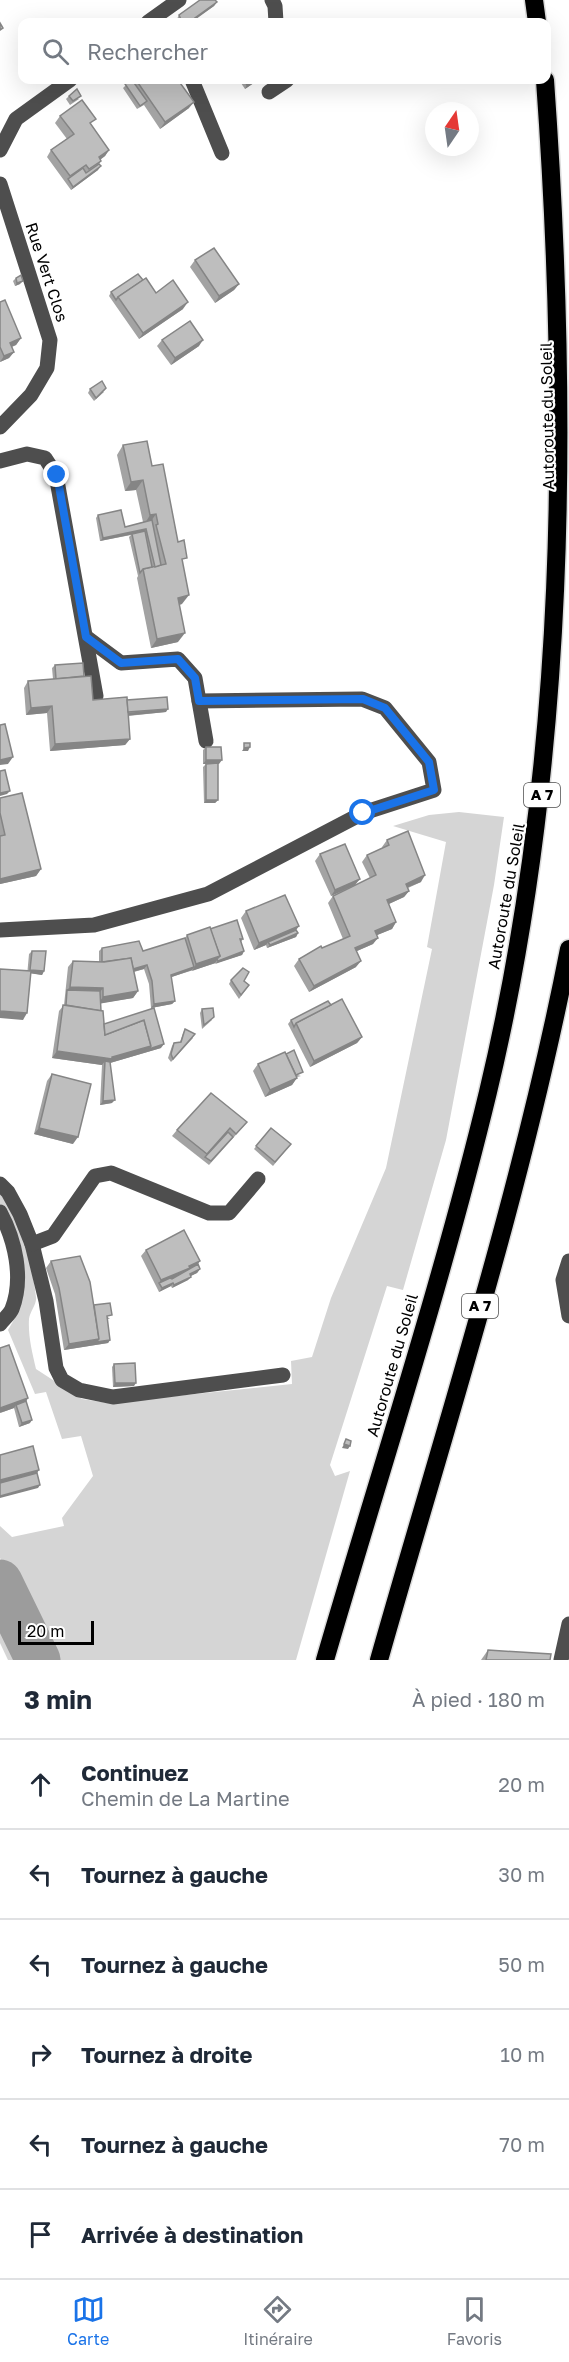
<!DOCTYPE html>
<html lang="fr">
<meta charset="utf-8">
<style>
body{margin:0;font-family:"Golos Text",sans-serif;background:#f6f6f7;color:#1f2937}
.compass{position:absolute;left:425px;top:102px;width:54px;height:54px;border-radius:50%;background:#fff;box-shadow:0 6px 24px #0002;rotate:13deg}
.scale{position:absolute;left:18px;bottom:15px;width:76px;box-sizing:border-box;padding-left:6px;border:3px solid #000;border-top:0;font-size:16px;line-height:21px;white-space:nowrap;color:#000;-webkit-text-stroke:4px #fff;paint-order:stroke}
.stop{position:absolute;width:18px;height:18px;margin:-14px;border:4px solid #1a73e8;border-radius:50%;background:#fff}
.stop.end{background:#1a73e8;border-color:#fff;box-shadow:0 2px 6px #0008}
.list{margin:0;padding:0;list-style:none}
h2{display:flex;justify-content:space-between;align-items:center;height:78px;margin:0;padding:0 24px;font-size:26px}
h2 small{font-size:20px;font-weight:400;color:#747a83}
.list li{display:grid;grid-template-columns:39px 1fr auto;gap:18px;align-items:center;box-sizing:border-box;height:90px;padding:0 24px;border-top:2px solid #e0e1e3}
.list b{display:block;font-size:22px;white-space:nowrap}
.list p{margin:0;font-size:20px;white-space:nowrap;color:#747a83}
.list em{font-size:20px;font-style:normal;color:#747a83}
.icon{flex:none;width:33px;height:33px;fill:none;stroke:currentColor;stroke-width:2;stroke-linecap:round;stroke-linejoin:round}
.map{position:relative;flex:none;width:569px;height:1660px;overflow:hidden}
.search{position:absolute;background:#fff;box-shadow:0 6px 24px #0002;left:18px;right:18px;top:18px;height:66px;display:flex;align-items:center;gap:15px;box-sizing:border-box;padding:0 21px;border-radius:12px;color:#747a83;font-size:22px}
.sheet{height:618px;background:#fff}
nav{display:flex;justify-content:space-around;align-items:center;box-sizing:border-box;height:84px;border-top:2px solid #e0e1e3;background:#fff;font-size:16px;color:#747a83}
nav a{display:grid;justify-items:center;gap:3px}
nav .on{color:#1a73e8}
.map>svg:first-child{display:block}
.green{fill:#d5d5d5}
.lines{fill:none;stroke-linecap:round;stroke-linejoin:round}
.river{stroke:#9c9c9c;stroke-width:45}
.highway-casing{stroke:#dbdbdb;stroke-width:21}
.minor{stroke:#4e4e4e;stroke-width:15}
.highway{stroke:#000;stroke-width:18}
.wall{fill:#a3a3a3}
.shaded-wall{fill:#858585}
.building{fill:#bebebe;stroke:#858585;stroke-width:1.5}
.route{stroke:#1a73e8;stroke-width:8}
.labels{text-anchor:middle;stroke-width:4.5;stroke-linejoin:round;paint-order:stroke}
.shield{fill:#fff;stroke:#4c4c4c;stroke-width:1.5}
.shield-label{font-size:15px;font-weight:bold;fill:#000}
.street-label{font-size:16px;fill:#000;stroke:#fff}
</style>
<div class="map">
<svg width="569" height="1660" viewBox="0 0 569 1660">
<rect width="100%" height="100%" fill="#fff"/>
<g class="green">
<path d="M 459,812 L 504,817 L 494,885 L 446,1140 L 403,1290 L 387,1286 L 330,1465 L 335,1476 L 350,1471 L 296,1660 L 54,1660 L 25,1601 L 0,1558 L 0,1526 L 12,1537 L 64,1526 L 62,1518 L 93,1476 L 81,1436 L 62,1439 L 46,1392 L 35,1394 L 8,1330 L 15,1318 L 23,1276 L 6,1212 L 0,1204 L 0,1193 C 21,1221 32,1262 36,1297 C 37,1304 30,1311 29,1319 C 28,1336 32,1352 36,1369 L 82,1399 L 108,1403 L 292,1384 L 291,1361 L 312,1357 L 331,1298 L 386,1168 L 432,949 L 427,947 L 446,842 L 393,826 L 429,815 Z"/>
<polygon points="0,1601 31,1658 31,1660 8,1660 0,1643"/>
</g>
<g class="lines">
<polyline class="river" points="0,1582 38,1660"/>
<g class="highway-casing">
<g id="highway">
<polyline points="534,0 537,22"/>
<path d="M 325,1660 C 380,1471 442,1283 488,1092 C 567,762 569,416 545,80"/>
<path d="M 379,1660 C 446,1424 522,1190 569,949"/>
</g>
</g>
<g class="minor">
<polyline points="272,0 275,6 276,22"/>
<polyline points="148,22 179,0"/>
<polyline points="192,80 222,153"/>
<polyline points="269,92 287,80"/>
<polyline points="0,150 16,119 70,80"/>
<polyline points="0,184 50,340 47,368 31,395 0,427"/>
<polyline points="0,461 27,454 45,458 56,475 96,696"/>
<polyline points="86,637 121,663 178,659 195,678 206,741"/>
<polyline points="0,930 94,925 208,894 363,813 434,790 429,762 385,708 362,699 199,701"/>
<polyline points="0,1184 8,1192 20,1214 32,1244 46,1301 56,1368 62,1380 79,1390 113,1397 283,1375"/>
<path d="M 0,1212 C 15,1240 24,1278 12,1309 C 10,1314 4,1319 0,1324"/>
<polyline points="32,1244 53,1236 95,1176 111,1173 209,1213 229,1213 258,1179"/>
<polyline points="569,1261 563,1280 569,1316"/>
<polyline points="561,1660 569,1624"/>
</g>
<use href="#highway" class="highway"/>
</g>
<g class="wall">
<polygon points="217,2 214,6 195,19 198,22 178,22 177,19 179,15"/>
<polygon points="127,80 178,80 189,108 160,129 144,105 137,109 123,88 129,82"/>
<polygon points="239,80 258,80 245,89"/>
<polygon points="69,96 79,99 70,105 66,99"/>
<polygon points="60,116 91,125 109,150 105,156 100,160 101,161 99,164 98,170 71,190 47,157 51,150 67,139 55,123"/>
<polygon points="195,260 239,284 234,290 215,303 190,267"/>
<polygon points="16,278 20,284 15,286 13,281"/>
<polygon points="143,280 156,293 183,309 139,339 109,296 111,292"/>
<polygon points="0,302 21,338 16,345 12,347 14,352 9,358 0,362"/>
<polygon points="162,340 199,346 171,365 157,346"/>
<polygon points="90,389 104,392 94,401 88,393"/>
<polygon points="123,445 152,466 178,542 183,564 182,604 179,605 178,642 151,648 137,578 138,576 129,537 131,535 100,541 96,518 98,515 125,527 143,522 136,490 125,491 117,455"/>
<polygon points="55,665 84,676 93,700 127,700 166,712 128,716 130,739 125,745 50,751 47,713 26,715 24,688 28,681 53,679 52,668"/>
<polygon points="206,747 219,764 218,764 218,800 215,803 204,803 203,767 206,764 203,764 203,750"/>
<polygon points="0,798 41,869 36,876 0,884"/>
<polygon points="387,840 421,882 408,888 409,891 404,897 389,904 396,922 392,929 377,935 373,944 357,951 356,967 309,992 294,966 299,959 343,939 328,903 333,896 345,890 331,896 315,861 320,854 356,885 370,878 362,862 367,855 383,848 382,847"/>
<polygon points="246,911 296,930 298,933 296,937 267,948 266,945 254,950 241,918"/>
<polygon points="210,929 243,939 241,942 244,951 242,955 171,977 175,1001 172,1004 151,1008 149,984 144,969 134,972 138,991 133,998 101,1003 101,1011 104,1024 161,1048 110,1063 112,1103 100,1105 102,1065 52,1058 59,1011 64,1005 68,967 73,961 99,962 99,951 102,948 143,951 185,938 187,935"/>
<polygon points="32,951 44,971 42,975 31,973 23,1020 29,954"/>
<polygon points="231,980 244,981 249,985 239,999 229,984"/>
<polygon points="331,1005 362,1037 357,1043 310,1067 288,1024 291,1020"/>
<polygon points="202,1009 212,1020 202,1029 200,1013"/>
<polygon points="185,1029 193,1038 171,1062 168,1058 172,1046 174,1043 180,1042 183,1033"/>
<polygon points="258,1064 301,1076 297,1077 292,1085 265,1097 253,1071"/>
<polygon points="52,1074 73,1144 34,1134 47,1081"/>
<polygon points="247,1122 242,1128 209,1165 172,1136 177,1130"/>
<polygon points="271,1128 291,1144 273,1166 254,1149"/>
<polygon points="146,1250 198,1264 200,1269 197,1273 190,1276 188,1280 172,1288 171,1286 159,1292 141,1256"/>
<polygon points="51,1261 94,1305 110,1319 107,1319 110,1340 108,1343 64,1350 55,1294 46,1268"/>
<polygon points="114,1364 134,1386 113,1387 112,1367"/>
<polygon points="28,1398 26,1401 30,1423 19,1427 14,1408 0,1413"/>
<polygon points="488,1650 550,1660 481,1660"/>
</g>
<g class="shaded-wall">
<polygon points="217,2 214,6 192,22 195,18"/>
<polygon points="256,80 258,80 245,89 247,85"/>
<polygon points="194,102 189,108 160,129 165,122"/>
<polygon points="109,150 105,156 94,164 99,157"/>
<polygon points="101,166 98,170 71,190 73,187"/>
<polygon points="23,281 20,284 15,286 17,283"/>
<polygon points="239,284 234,290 215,303 219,296"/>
<polygon points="188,302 183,309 139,339 143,333"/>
<polygon points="21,338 16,345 5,349 10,343"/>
<polygon points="203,340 199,346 171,365 175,358"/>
<polygon points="14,352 9,358 0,362 4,356"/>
<polygon points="143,480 136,490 125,491 131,482"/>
<polygon points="156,514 149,524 144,525 150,515"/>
<polygon points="146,529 144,532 100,541 103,538"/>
<polygon points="189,595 182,604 171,607 178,598"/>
<polygon points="185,633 178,642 151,648 157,639"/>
<polygon points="52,706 47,713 26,715 31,708"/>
<polygon points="168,709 166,712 124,716 126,713"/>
<polygon points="130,739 125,745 50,751 55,744"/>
<polygon points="250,747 248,751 242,751 244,748"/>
<polygon points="13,757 8,764 0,765 0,760"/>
<polygon points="206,760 222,760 219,764 203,764"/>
<polygon points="10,791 7,794 0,796 0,793"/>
<polygon points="206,800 218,800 215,803 204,803"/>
<polygon points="41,869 36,876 0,884 0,879"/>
<polygon points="425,875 421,882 401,890 406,884"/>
<polygon points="360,879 355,885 331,896 335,890"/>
<polygon points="409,891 404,897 382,907 387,900"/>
<polygon points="396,922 392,929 370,938 375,931"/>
<polygon points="299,926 294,933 268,942 266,945 254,950 259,943"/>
<polygon points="298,933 296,937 267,948 270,945"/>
<polygon points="378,938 373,944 350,954 355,948"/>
<polygon points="244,951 242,955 215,964 218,961"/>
<polygon points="220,956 215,963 192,971 196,964"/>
<polygon points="361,961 356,967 309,992 314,986"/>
<polygon points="147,965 144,969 128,973 131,970"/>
<polygon points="194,967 192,970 169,978 171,975"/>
<polygon points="30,970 44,971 42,975 28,973"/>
<polygon points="70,987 103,988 98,995 67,990"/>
<polygon points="138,991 133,998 98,1004 103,997"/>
<polygon points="175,1001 172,1004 151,1008 154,1004"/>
<polygon points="0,1011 27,1013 23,1020 0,1018"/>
<polygon points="362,1037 357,1043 310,1067 314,1061"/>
<polygon points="164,1044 161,1048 110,1063 105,1061 102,1065 52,1058 57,1051 112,1057 151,1046"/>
<polygon points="297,1078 292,1085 265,1097 270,1090"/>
<polygon points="115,1100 112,1103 100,1105 103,1101"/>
<polygon points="39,1128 78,1137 73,1144 34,1134"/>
<polygon points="200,1261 195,1268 185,1275 159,1283 161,1280 189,1266"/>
<polygon points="200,1269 197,1273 187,1278 190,1274"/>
<polygon points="191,1277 188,1280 172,1288 174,1285"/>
<polygon points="173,1283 171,1286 159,1292 162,1288"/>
<polygon points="99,1339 110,1340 108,1343 64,1350 69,1344"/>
<polygon points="115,1383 136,1383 134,1386 113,1387"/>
<polygon points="28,1398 24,1405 16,1405 14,1408 0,1413 0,1408"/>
<polygon points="32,1420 30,1423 19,1427 22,1423"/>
<polygon points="344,1444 350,1446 348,1449 342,1448"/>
<polygon points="39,1470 35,1476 0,1486 0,1480"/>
<polygon points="40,1485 38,1488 0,1498 0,1496"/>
</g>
<g class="building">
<polygon points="200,0 215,0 217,2 195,18 198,22 182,22 179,15"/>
<polygon points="0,23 3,28 0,30"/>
<polygon points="132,80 147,101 140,106 125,84"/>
<polygon points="136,80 178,80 194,102 165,122"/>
<polygon points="244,80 256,80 247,85"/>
<polygon points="77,89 81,96 73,101 69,96"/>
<polygon points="82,100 96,119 90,123 109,150 99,157 101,161 89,169 86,165 70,176 51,150 74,134 60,116"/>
<polygon points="99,164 101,166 73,187 68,179 83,168 86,173"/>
<polygon points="214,248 239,284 219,296 195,260"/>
<polygon points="138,274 143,280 118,297 116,300 111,292"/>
<polygon points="21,275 23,281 17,283 16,278"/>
<polygon points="146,278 156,293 173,280 188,302 143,333 118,297"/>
<polygon points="5,300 21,338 10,343 14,352 4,356 0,347 0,302"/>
<polygon points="190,321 203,340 175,358 162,340"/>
<polygon points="102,381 106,388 96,398 90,389"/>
<polygon points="147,441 152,466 163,464 178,542 184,540 187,558 182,559 189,595 178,598 185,633 157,639 143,569 166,564 156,525 158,524 156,514 150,515 143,480 131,482 123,445"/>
<polygon points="121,510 125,527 152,520 161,565 155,567 146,529 103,538 98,515"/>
<polygon points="145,531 152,567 143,569 140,573 132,534"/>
<polygon points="83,663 84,676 56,679 55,665"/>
<polygon points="91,676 93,700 127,697 130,739 55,744 52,706 31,708 28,681"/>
<polygon points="167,697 168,709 128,712 127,700"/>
<polygon points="5,724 13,757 0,760 0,725"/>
<polygon points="244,743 250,743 250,747 244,748"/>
<polygon points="206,747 221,747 222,760 206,760"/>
<polygon points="218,763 218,800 206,800 206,764"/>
<polygon points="5,770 10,791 0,793 0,771"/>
<polygon points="22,793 41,869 0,879 0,836 5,835 0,813 0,798"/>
<polygon points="408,831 425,875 406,884 409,891 387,900 396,922 375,931 378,938 355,948 361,961 314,986 299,959 321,946 322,948 350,936 333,896 376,875 367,855 389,845 387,840"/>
<polygon points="345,844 360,879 335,890 320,854"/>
<polygon points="285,895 299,926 259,943 246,911"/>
<polygon points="237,920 243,939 240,939 244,951 218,961 217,959 220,956 210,929"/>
<polygon points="210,927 220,956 196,964 187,935"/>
<polygon points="296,930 298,933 270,945 268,942"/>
<polygon points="185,938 194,967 171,975 175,1001 154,1004 152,981 147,965 133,969 131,958 102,962 102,948 139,941 143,951"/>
<polygon points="32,951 46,951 44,971 30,970"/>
<polygon points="131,958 138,991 103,997 103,988 70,987 73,961 104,962"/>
<polygon points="243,968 249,972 244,981 249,985 241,995 231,980"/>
<polygon points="0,969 31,971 27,1013 0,1011"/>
<polygon points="67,990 100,991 101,1011 66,1005"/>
<polygon points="342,999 362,1037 314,1061 296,1023"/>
<polygon points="328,1001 331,1005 296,1023 294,1027 291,1020"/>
<polygon points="63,1005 103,1011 105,1035 144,1020 151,1046 112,1057 112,1059 57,1051"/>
<polygon points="154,1008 164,1044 149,1049 151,1046 144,1020 105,1035 104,1024"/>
<polygon points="213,1008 214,1017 204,1025 202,1009"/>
<polygon points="185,1029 195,1034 173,1059 171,1054 174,1043 181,1042"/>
<polygon points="294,1050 303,1072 296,1075 286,1054"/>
<polygon points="285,1052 297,1078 270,1090 258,1064"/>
<polygon points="105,1061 110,1062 115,1100 103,1101"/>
<polygon points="52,1074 91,1084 78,1137 39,1128"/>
<polygon points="211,1093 247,1122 236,1134 230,1128 207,1154 177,1130"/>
<polygon points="271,1128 291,1144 275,1162 256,1146"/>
<polygon points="228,1132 233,1137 211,1161 205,1157"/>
<polygon points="184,1230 200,1261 189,1266 190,1268 161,1280 146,1250"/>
<polygon points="80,1256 90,1282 99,1339 69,1344 59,1288 51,1261"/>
<polygon points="198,1264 200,1269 190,1274 191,1277 174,1285 173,1283 162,1288 159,1283 170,1278 172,1279"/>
<polygon points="110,1303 112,1315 107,1316 110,1340 96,1342 99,1339 94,1305"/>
<polygon points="9,1345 28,1398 0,1408 0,1348"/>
<polygon points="135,1363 136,1383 115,1383 114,1364"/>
<polygon points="26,1401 32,1420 22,1423 16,1405"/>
<polygon points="346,1439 351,1441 350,1446 344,1444"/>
<polygon points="33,1446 39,1470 0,1480 0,1455"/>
<polygon points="37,1473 40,1485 0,1496 0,1483"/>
<polygon points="488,1650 551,1654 550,1660 486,1660"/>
</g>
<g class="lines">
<polyline class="route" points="57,475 86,637 121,663 178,659 195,678 199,701 363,699 385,708 429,762 434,790 363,813"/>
</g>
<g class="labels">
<g class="shield">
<rect x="524" y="783" width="36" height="24" rx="4.5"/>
<rect x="462" y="1294" width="36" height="24" rx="4.5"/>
</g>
<g class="shield-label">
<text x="542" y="800">A 7</text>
<text x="480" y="1311">A 7</text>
</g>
<g class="street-label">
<text transform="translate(47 272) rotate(72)" y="6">Rue Vert Clos</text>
<text transform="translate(547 416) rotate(-91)" y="6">Autoroute du Soleil</text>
<text transform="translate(506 896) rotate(-80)" y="6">Autoroute du Soleil</text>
<text transform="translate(392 1365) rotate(-74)" y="6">Autoroute du Soleil</text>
</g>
</g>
</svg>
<svg class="compass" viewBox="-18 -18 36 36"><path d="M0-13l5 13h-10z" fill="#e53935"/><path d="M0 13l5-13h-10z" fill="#747a83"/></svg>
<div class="scale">20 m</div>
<div class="stop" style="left:363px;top:813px"></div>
<div class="stop end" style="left:57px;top:475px"></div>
<div class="search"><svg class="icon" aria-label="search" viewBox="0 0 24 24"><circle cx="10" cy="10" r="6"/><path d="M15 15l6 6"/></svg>Rechercher</div>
</div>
<section class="sheet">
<h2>3 min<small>À pied · 180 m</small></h2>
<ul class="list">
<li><svg class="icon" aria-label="ahead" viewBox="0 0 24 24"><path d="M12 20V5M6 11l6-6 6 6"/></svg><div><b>Continuez</b><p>Chemin de La Martine</p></div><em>20 m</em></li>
<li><svg class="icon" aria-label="left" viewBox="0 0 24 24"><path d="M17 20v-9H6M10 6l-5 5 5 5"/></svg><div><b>Tournez à gauche</b></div><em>30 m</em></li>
<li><svg class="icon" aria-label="left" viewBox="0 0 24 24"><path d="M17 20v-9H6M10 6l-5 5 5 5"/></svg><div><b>Tournez à gauche</b></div><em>50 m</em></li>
<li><svg class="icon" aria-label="right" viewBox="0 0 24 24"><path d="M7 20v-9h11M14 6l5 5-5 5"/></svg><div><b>Tournez à droite</b></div><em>10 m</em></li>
<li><svg class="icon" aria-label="left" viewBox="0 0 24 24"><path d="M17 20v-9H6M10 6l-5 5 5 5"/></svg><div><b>Tournez à gauche</b></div><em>70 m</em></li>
<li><svg class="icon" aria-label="arrive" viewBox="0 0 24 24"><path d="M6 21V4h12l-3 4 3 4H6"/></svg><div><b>Arrivée à destination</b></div></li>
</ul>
</section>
<nav>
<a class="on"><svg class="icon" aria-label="map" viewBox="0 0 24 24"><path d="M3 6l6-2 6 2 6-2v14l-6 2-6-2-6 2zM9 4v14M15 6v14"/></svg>Carte</a>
<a><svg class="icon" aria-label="directions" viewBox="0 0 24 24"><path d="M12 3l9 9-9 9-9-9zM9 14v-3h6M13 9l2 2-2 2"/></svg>Itinéraire</a>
<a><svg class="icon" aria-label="saved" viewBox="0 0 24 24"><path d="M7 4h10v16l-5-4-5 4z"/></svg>Favoris</a>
</nav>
